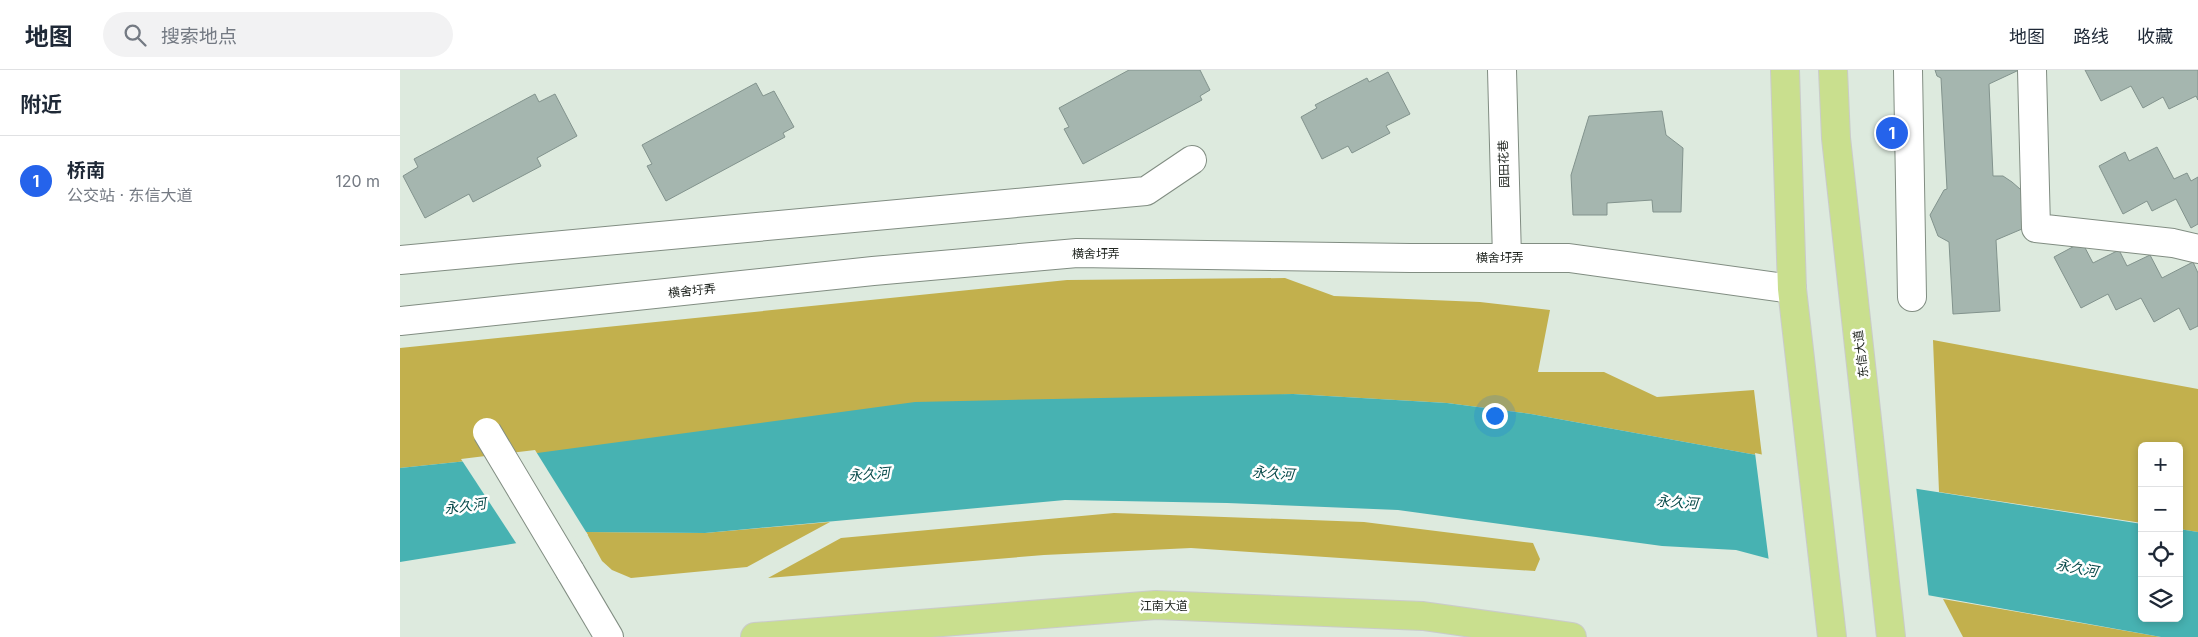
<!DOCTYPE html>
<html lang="zh">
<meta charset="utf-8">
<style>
body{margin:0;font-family:Inter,"Noto Sans SC",sans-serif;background:#f2f2f3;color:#1f2937}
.controls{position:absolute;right:15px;bottom:15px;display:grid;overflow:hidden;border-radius:8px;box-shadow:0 2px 8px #0003}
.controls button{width:45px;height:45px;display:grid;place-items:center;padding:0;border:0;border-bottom:1px solid #e0e1e3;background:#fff;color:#1f2937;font:25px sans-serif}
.you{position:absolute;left:1094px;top:345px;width:18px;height:18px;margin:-12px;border:4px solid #fff;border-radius:50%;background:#1a73e8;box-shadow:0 0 0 8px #1a73e833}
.badge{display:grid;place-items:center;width:32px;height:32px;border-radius:50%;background:#2563eb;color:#fff;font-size:16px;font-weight:700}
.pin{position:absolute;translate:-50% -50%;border:2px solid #fff;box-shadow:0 1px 5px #0006}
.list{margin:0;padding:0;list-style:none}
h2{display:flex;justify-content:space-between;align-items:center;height:65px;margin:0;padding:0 20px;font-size:21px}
h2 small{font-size:16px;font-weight:400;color:#747a83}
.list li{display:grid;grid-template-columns:32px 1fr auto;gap:15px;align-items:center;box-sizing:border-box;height:90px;padding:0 20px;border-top:1px solid #e0e1e3}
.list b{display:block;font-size:19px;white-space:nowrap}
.list p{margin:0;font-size:16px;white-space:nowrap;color:#747a83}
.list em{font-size:16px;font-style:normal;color:#747a83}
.icon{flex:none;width:28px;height:28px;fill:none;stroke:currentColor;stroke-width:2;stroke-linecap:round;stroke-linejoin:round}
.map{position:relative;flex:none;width:1798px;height:567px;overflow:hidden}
header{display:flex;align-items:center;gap:30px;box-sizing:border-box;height:70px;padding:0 25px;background:#fff;border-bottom:1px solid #e0e1e3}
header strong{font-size:24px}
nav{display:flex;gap:28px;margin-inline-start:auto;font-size:18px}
.search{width:350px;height:45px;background:#f2f2f3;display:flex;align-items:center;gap:12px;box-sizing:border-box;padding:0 18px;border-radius:28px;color:#747a83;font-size:19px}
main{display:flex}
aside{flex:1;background:#fff}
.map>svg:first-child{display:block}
.forest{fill:#c2b04d}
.water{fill:#47b2b2}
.pier{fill:#ddeade}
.building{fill:#a5b6af;stroke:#82938d}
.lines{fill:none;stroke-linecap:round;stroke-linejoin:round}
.minor-casing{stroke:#818d82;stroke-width:30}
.major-casing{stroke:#cacbca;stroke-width:30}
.minor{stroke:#fff;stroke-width:28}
.major{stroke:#c9df8e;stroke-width:28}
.minor-bridge-casing{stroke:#818d82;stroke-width:30;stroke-linecap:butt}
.minor-bridge{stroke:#fff;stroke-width:28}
.labels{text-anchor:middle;stroke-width:5;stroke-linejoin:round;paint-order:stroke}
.street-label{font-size:12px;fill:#212621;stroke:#fff}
.water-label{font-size:14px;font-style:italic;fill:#094b4b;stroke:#fff}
</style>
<header>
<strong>地图</strong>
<div class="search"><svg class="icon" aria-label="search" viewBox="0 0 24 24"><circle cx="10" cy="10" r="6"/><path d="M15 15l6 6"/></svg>搜索地点</div>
<nav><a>地图</a><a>路线</a><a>收藏</a></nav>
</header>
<main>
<aside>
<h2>附近<small></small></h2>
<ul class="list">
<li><span class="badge">1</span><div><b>桥南</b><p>公交站 · 东信大道</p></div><em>120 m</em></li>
</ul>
</aside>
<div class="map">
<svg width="1798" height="567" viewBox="0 0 1798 567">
<rect width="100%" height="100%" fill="#ddeade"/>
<g class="forest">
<polygon points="885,208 934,226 1080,232 1150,240 1138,302 1204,302 1257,327 1354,320 1362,386 1131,344 1047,333 893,324 115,386 0,398 0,278 667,210"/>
<polygon points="1533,270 1798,319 1798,462 1779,459 1779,376 1742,376 1742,453 1539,422"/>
<polygon points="714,443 964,452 1133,473 1140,489 1135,501 791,478 644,485 368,508 441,468"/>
<polygon points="430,452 347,497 231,508 212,500 202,491 186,462 305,463"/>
<polygon points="1543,529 1761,567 1563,567"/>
</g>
<polygon class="water" points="893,324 1047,333 1131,344 1362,386 1505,417 1742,454 1742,548 1779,548 1779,459 1798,462 1798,567 1761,567 1455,512 1336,480 1262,476 998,440 827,433 665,430 305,463 186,462 0,492 0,398 115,386 515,332"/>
<g class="pier">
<polygon points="135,380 188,465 118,476 61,389"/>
<polygon points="1355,383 1448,403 1516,416 1529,529 1454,515 1369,492"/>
</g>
<g class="building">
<polygon points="729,0 800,0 810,20 800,26 802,30 683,94 664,59 669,57 659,38"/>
<polygon points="1535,0 1619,0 1589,14 1593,106 1603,106 1612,112 1628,126 1628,134 1622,159 1596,170 1600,241 1553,244 1549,172 1538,166 1530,145 1544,120 1547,119 1541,8 1537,6"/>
<polygon points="1685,0 1798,0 1798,30 1796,26 1769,39 1763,27 1743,38 1731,16 1701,31"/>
<polygon points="988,2 1010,44 986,56 990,63 952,83 948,76 922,89 901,47 917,38 915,35 967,8 969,12"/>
<polygon points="356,13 363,26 374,21 394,57 383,63 385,67 266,131 247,96 252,94 242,75"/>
<polygon points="135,24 139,32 155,24 177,66 137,88 141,96 73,132 69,124 25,148 3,106 18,97 14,89"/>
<polygon points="1262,41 1266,65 1283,78 1281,142 1253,142 1252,130 1207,133 1207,145 1173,145 1171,105 1189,46"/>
<polygon points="1757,77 1774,109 1787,103 1791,111 1798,107 1798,154 1791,158 1776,129 1752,141 1747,131 1723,144 1699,96 1725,82 1729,91"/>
<polygon points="1682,172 1693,193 1719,180 1727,196 1750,185 1762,208 1793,192 1798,203 1798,256 1790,260 1779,238 1754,252 1741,228 1716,240 1708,224 1681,238 1654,187"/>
</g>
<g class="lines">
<g class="minor-casing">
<g id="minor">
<polyline points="1102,0 1107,188"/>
<polyline points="1508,0 1512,227"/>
<polyline points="1632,0 1636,158 1773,173 1798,179"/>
<polyline points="0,190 746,121 792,90"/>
<polyline points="0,251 473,201 677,183 1010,188 1169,188 1392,219"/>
<polyline points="170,501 209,567"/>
</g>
</g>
<g class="major-casing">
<g id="major">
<polyline points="1385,0 1392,219 1432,567"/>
<polyline points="1433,0 1436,68 1491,567"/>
<polyline points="355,567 756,535 1023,546 1172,567"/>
</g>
</g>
<use href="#minor" class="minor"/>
<use href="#major" class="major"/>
<g class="minor-bridge-casing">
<polyline id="minor-bridge" points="87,362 170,501"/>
</g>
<use href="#minor-bridge" class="minor-bridge"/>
</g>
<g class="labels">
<g class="street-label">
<text transform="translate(1104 94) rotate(-92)" y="4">园田花巷</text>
<text x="696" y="188">横舍圩弄</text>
<text x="1100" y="192">横舍圩弄</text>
<text transform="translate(292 221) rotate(-6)" y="4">横舍圩弄</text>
<text transform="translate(1461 284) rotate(-97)" y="4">东信大道</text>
<text x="764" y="540">江南大道</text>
</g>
<g class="water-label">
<text transform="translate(873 403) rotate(4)" y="5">永久河</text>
<text transform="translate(469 404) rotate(-4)" y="5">永久河</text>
<text transform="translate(1277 432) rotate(4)" y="5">永久河</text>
<text transform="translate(65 436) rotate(-8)" y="5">永久河</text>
<text transform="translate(1677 498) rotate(10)" y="5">永久河</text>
</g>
</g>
</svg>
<div class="controls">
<button>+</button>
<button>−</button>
<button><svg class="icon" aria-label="locate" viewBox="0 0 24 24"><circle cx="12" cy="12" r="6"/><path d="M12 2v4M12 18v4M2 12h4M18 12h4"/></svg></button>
<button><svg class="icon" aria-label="layers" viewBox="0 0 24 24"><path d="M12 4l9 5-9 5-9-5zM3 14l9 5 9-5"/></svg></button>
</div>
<div class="you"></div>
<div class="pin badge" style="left:1492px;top:63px">1</div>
</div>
</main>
